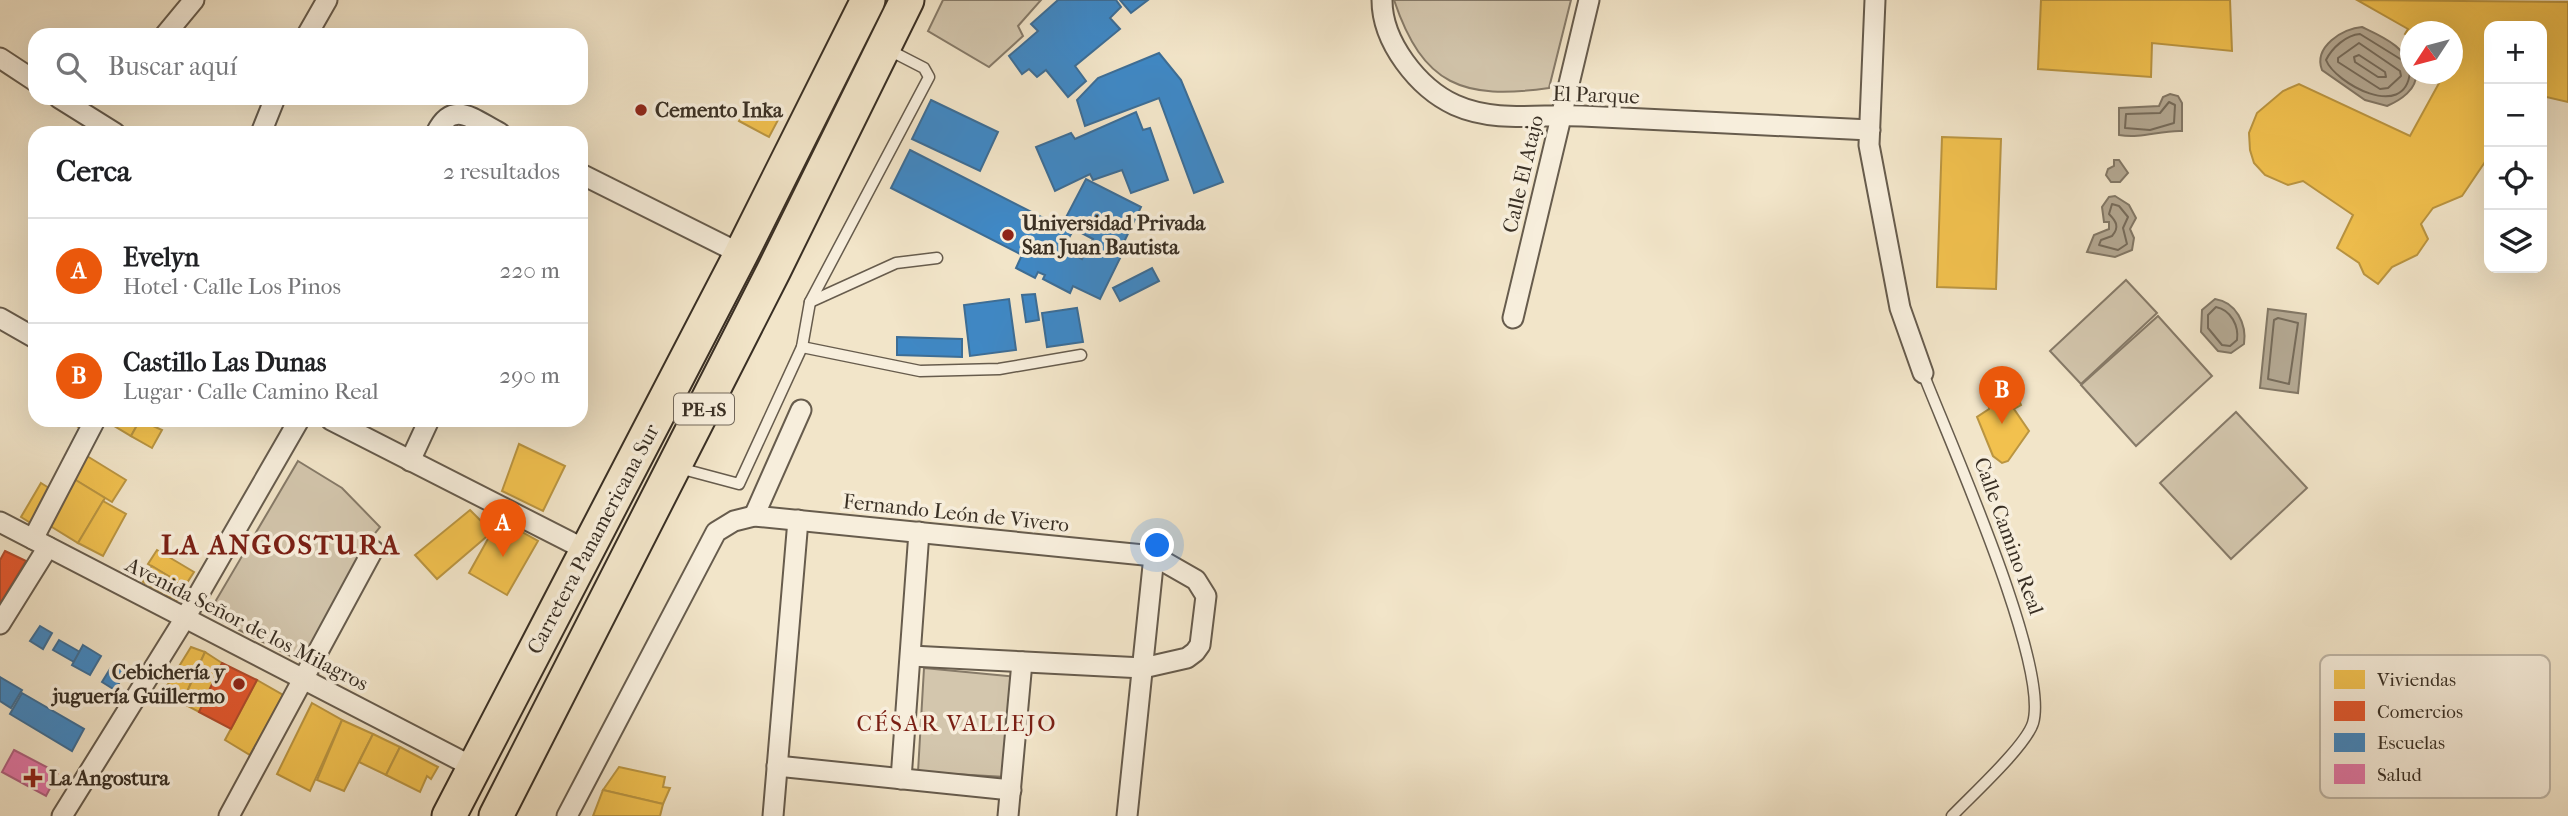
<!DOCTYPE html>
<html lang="es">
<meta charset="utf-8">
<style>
body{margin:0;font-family:"IM FELL French Canon",serif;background:#f6f6f6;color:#202124}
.controls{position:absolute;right:21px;top:21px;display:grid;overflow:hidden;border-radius:14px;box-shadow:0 7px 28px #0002}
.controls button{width:63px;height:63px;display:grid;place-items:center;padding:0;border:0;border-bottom:2px solid #e0e0e0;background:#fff;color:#202124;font:35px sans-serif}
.compass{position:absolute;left:2400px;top:21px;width:63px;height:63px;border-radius:50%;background:#fff;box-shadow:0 7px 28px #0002;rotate:234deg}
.you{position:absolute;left:1158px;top:546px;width:24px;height:24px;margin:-18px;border:5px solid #fff;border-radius:50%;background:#1a73e8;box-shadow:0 0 0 10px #1a73e833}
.badge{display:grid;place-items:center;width:46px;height:46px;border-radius:50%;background:#ea580c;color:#fff;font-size:23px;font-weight:700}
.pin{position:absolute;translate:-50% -58px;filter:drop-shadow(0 2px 4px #0008)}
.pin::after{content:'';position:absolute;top:37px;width:24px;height:21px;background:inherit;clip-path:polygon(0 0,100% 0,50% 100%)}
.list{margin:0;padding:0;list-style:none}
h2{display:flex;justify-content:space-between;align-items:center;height:91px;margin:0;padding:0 28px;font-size:30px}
h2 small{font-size:23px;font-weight:400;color:#757577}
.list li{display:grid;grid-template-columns:46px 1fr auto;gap:21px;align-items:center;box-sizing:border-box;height:105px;padding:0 28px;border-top:2px solid #e0e0e0}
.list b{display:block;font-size:26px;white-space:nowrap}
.list p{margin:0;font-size:23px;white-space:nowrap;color:#757577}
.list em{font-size:23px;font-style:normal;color:#757577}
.icon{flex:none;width:38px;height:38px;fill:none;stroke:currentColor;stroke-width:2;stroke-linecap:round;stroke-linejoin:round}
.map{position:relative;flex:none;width:2568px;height:816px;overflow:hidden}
.search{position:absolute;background:#fff;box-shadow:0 7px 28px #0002;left:28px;top:28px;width:560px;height:77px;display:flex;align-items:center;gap:18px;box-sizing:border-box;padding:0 24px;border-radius:21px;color:#757577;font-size:26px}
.panel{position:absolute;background:#fff;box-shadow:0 7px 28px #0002;left:28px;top:126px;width:560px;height:301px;border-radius:21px}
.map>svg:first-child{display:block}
.green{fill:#d3c6ad;stroke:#867a68;stroke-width:2}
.water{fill:#b3a791;stroke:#827765;stroke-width:2}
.homes{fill:#f2c14e;stroke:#ba9541;stroke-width:2}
.shops{fill:#e4572e;stroke:#b14b2b;stroke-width:2}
.schools{fill:#3f88c5;stroke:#3d6d95;stroke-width:2;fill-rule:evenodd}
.health{fill:#e377a8;stroke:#b06180;stroke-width:2}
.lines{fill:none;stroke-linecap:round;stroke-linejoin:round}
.shore{stroke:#766b5a;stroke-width:2}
.service-casing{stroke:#675c4d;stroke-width:13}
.minor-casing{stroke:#675c4d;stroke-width:23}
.trunk-casing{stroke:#392f24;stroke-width:37}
.service{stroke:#f7eedc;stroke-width:10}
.minor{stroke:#f7eedc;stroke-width:19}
.trunk{stroke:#f2e5c9;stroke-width:33}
.poi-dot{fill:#8f2418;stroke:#f7eedc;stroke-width:2.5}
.labels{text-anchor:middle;stroke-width:7;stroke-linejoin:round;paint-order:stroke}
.shield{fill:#f7eedc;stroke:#72685b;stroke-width:2}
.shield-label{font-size:19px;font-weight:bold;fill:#392f24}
.street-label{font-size:21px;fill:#392f24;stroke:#f7eedc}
.poi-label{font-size:21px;font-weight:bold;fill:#392f24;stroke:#f7eedc;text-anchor:start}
.neighbourhood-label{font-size:23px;letter-spacing:2px;fill:#7a1f14;stroke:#f7eedc}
.district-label{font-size:28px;font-weight:bold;letter-spacing:2px;fill:#7a1f14;stroke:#f7eedc}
.key{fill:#f7eedc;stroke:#beb5a5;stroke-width:2}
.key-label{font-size:19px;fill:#392f24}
</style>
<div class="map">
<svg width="2568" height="816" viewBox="0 0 2568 816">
<rect width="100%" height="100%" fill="#f2e5c9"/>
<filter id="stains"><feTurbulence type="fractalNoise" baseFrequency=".00286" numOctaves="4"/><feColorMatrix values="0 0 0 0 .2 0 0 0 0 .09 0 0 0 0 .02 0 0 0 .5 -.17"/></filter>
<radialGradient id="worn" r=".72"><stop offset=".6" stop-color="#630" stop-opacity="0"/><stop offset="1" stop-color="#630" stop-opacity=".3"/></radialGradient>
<g class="green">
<polygon points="943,0 1041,0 1018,26 1023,36 989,67 928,31"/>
<path d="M 1394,0 L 1571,0 L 1549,88 C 1463,100 1423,86 1394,0 Z"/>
<polygon points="2126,280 2157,313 2081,384 2050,351"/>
<polygon points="2158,316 2212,376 2136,446 2081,385"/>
<polygon points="2236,412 2307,488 2231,559 2160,483"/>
<polygon points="298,461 342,488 380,527 368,542 302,662 208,614"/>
<polygon points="924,668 1018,677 1006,777 918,772"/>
</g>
<g class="water">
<path d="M 2362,27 C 2383,37 2410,48 2410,74 L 2416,74 C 2417,89 2401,100 2387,106 L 2365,100 L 2322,70 C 2313,47 2343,28 2362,27 Z"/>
<path d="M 2170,94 L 2178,96 L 2182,103 L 2182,131 C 2160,130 2142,139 2119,135 L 2119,108 L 2159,106 L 2163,97 Z"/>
<polygon points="2114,160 2119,160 2128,173 2120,182 2111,182 2106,175 2108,169 2114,166"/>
<polygon points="2115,196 2129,205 2136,218 2130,229 2134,238 2132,250 2115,257 2087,252 2094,235 2109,229 2109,222 2104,222 2102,207 2109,197"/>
<path d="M 2215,299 C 2236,302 2247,324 2244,344 L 2231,353 L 2218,351 L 2201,332 L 2202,310 Z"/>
<polygon points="2268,309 2306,314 2298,393 2260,388"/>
</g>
<g class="homes">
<polygon points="2041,0 2230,0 2232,51 2152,43 2151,77 2038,69"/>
<polygon points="2357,0 2568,2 2568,102 2542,96 2542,26 2489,26 2489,156 2462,196 2433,208 2421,224 2428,239 2417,255 2392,267 2378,284 2364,274 2359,263 2337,248 2353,215 2303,181 2288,185 2265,175 2254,163 2250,150 2249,133 2257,113 2283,91 2299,84 2410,136 2444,74 2452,74 2452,32 2410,32 2410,37 2405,34 2408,29"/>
<polygon points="748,106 778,120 769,137 739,121"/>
<polygon points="1942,137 2001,139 1996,289 1937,287"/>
<polygon points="2000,392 2006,392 2011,402 2018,398 2021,405 2014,409 2029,431 2008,461 2002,463 1993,456 1977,417 1989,409 1988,398"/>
<polygon points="68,420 95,420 87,433"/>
<polygon points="113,420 140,420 131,436 111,424"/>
<polygon points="140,420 162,430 152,448 131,436"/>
<polygon points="519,444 565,466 543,511 502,491"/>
<polygon points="87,456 126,480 112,502 74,479"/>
<polygon points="74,479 105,498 78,543 47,524"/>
<polygon points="41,483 57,493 37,527 21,517"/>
<polygon points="103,501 126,514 103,556 78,543"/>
<polygon points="470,510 492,532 437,579 415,555"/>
<polygon points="499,519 538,541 507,595 469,573"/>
<polygon points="157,550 194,572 185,586 148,564"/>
<polygon points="152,566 185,586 176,601 143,582"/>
<polygon points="191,647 205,652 182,703 165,689"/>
<polygon points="205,652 222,663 199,712 182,703"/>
<polygon points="257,680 283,695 250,755 225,740"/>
<polygon points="312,703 342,720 310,791 277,774"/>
<polygon points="342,720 373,734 344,791 317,780"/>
<polygon points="373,734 400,747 386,775 359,762"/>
<polygon points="400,747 438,767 431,779 427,776 420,792 386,775"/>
<polygon points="619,767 665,777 663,787 670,788 663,804 603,790"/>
<polygon points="603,790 663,804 660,816 593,816"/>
</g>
<g class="shops">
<polygon points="5,551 26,561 0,604 0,560"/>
<polygon points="222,663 257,680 231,729 199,712"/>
</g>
<g class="schools">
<polygon points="1058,0 1116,0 1121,7 1110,18 1120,29 1075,66 1086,81 1068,97 1046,70 1037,77 1029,69 1022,74 1009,56 1038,31 1031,24"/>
<polygon points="1120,0 1148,0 1131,13"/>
<polygon points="1159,53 1181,80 1223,182 1194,193 1159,98 1085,126 1077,100 1098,78"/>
<polygon points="931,100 998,132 980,171 912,139"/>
<polygon points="1136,112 1143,130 1150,128 1168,180 1131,193 1122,170 1093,180 1090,174 1055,191 1036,147 1071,133 1075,139"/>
<path d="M 910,150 L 1061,227 L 1086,179 L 1141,207 L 1123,244 L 1126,246 L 1100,299 L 1073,286 L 1070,293 L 1043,279 L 1045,275 L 1038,272 L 1035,278 L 1016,268 L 1022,255 L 891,188 ZM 1074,229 L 1093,239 L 1082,259 L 1063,248 Z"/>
<polygon points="1152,268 1159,281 1120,301 1113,288"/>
<polygon points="1035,294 1039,320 1026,322 1022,295"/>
<polygon points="1009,299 1016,350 970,356 964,305"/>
<polygon points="1077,308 1083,342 1047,347 1042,313"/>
<polygon points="897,337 962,339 962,357 897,355"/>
<polygon points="40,626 52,633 43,649 30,641"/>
<polygon points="59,640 80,652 74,662 53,650"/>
<polygon points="83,645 101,656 90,675 72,665"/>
<polygon points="113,664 126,671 115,690 102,682"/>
<polygon points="0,677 22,690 11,708 0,701"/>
<polygon points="22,693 84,729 72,751 10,714"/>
</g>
<polygon class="health" points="14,750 58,773 46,796 2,772"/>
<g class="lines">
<g class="shore">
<polygon points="2359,43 2400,71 2401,76 2388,88 2380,89 2338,62 2338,58"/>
<polygon points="2359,55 2385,72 2386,77 2378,77 2355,62 2354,57"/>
<path d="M 2410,65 L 2360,34 C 2346,35 2332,48 2326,60 C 2335,83 2405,122 2410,72"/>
<polygon points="2169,102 2175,105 2174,123 2150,130 2125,128 2126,114 2160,113"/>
<path d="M 2112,204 L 2119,206 L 2128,217 L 2123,228 L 2127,244 L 2118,250 L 2099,245 L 2101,240 L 2112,236 C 2120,227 2116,221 2109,214 Z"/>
<path d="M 2216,307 C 2231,310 2239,326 2237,340 L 2230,346 L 2222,345 L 2208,328 L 2208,315 Z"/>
<polygon points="2278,318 2298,323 2289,384 2268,379 2274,320"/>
</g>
<g class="service-casing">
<g id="service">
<polyline points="810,302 896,263 937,258"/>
<polyline points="802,347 920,371 999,369 1081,355"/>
<path d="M 1923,373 C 1949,440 2050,665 2033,723 C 2026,746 1970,797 1952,816"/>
<polyline points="679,468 739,484 802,347 810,302 929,77 924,68 887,49"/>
</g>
</g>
<g class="minor-casing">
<g id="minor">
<path d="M 1382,0 C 1382,42 1418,88 1455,105 C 1495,123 1540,114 1582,116 C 1678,121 1774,125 1870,130"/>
<polyline points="1875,0 1869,145 1900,308 1923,373"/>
<polyline points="165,35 194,0"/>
<polyline points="307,35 327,0"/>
<polyline points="0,58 35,81"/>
<polyline points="59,98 115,133"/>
<polyline points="261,133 275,98"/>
<path d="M 436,133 C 453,98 474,120 500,133"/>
<polyline points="581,174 741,254"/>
<polyline points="0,318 35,338"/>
<polyline points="1513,318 1589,0"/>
<polyline points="331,420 586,550"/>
<polyline points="410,461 429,420"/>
<polyline points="754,516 801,410"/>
<polyline points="0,522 473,767"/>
<polyline points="33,539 95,420"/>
<polyline points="0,624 48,547"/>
<polyline points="777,766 1011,790"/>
<polyline points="901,779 919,532"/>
<polyline points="62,816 185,618 299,420"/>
<polyline points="229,816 373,550"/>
<polyline points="567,816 716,532 734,521 754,516 1154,556 1196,580 1206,596 1200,645 1195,652 1187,658 1143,668 911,656"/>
<polyline points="773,816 798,520"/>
<polyline points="1008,816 1022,662"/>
<polyline points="1127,816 1154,556"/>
</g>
</g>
<g class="trunk-casing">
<g id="trunk">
<polyline points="449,816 741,254 868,0"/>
<polyline points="496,816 774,270 907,0"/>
</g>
</g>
<use href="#service" class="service"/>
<use href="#minor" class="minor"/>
<use href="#trunk" class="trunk"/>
</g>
<g class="poi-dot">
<circle cx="641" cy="110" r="7"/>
<circle cx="1008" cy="235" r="7"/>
<circle cx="239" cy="684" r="7"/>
<path d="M29.5 767.5h7v7h7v7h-7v7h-7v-7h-7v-7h7z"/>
</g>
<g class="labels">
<rect class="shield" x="674" y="393.5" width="60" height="31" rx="5"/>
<g class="shield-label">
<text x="704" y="416">PE-1S</text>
</g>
<g class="street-label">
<text transform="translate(1596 95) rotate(2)" y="7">El Parque</text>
<text transform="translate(1523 174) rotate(-77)" y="7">Calle El Atajo</text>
<text transform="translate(956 513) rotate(6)" y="7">Fernando León de Vivero</text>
<text transform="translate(2009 536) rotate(70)" y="7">Calle Camino Real</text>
<text transform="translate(593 539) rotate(-62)" y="7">Carretera Panamericana Sur</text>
<text transform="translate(247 624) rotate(27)" y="7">Avenida Señor de los Milagros</text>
</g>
<g class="poi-label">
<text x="655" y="117">Cemento Inka</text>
<text x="1022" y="230">Universidad Privada<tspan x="1022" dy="24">San Juan Bautista</tspan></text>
<text x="225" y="679" text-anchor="end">Cebichería y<tspan x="225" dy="24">juguería Guillermo</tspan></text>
<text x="49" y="785">La Angostura</text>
</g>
<g class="neighbourhood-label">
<text x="957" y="731">CÉSAR VALLEJO</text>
</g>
<g class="district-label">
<text x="281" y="554">LA ANGOSTURA</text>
</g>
</g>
<rect x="2320" y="655" width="230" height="143" rx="10" class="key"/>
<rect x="2334" y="670" width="31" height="19" fill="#f2c14e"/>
<rect x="2334" y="701" width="31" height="20" fill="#e4572e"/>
<rect x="2334" y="733" width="31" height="19" fill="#3f88c5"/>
<rect x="2334" y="764" width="31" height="20" fill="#e377a8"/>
<g class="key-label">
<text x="2377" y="686">Viviendas</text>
<text x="2377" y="718">Comercios</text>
<text x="2377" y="749">Escuelas</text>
<text x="2377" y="781">Salud</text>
</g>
<rect width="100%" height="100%" filter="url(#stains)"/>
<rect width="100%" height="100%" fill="url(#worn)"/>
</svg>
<div class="controls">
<button>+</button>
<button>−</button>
<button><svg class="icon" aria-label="locate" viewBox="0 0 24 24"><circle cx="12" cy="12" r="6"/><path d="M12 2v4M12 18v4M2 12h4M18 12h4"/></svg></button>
<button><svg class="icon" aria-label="layers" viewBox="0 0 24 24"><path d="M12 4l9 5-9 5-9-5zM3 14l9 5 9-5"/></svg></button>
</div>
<svg class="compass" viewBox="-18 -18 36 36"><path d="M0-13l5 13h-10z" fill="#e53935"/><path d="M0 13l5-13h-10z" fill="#757577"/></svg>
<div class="you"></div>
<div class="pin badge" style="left:503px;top:557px">A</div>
<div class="pin badge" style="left:2002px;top:424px">B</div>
<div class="search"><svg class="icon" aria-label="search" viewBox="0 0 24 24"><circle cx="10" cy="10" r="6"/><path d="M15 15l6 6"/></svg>Buscar aquí</div>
<section class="panel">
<h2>Cerca<small>2 resultados</small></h2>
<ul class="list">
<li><span class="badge">A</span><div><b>Evelyn</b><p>Hotel · Calle Los Pinos</p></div><em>220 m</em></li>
<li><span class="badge">B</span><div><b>Castillo Las Dunas</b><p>Lugar · Calle Camino Real</p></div><em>290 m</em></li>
</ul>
</section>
</div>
